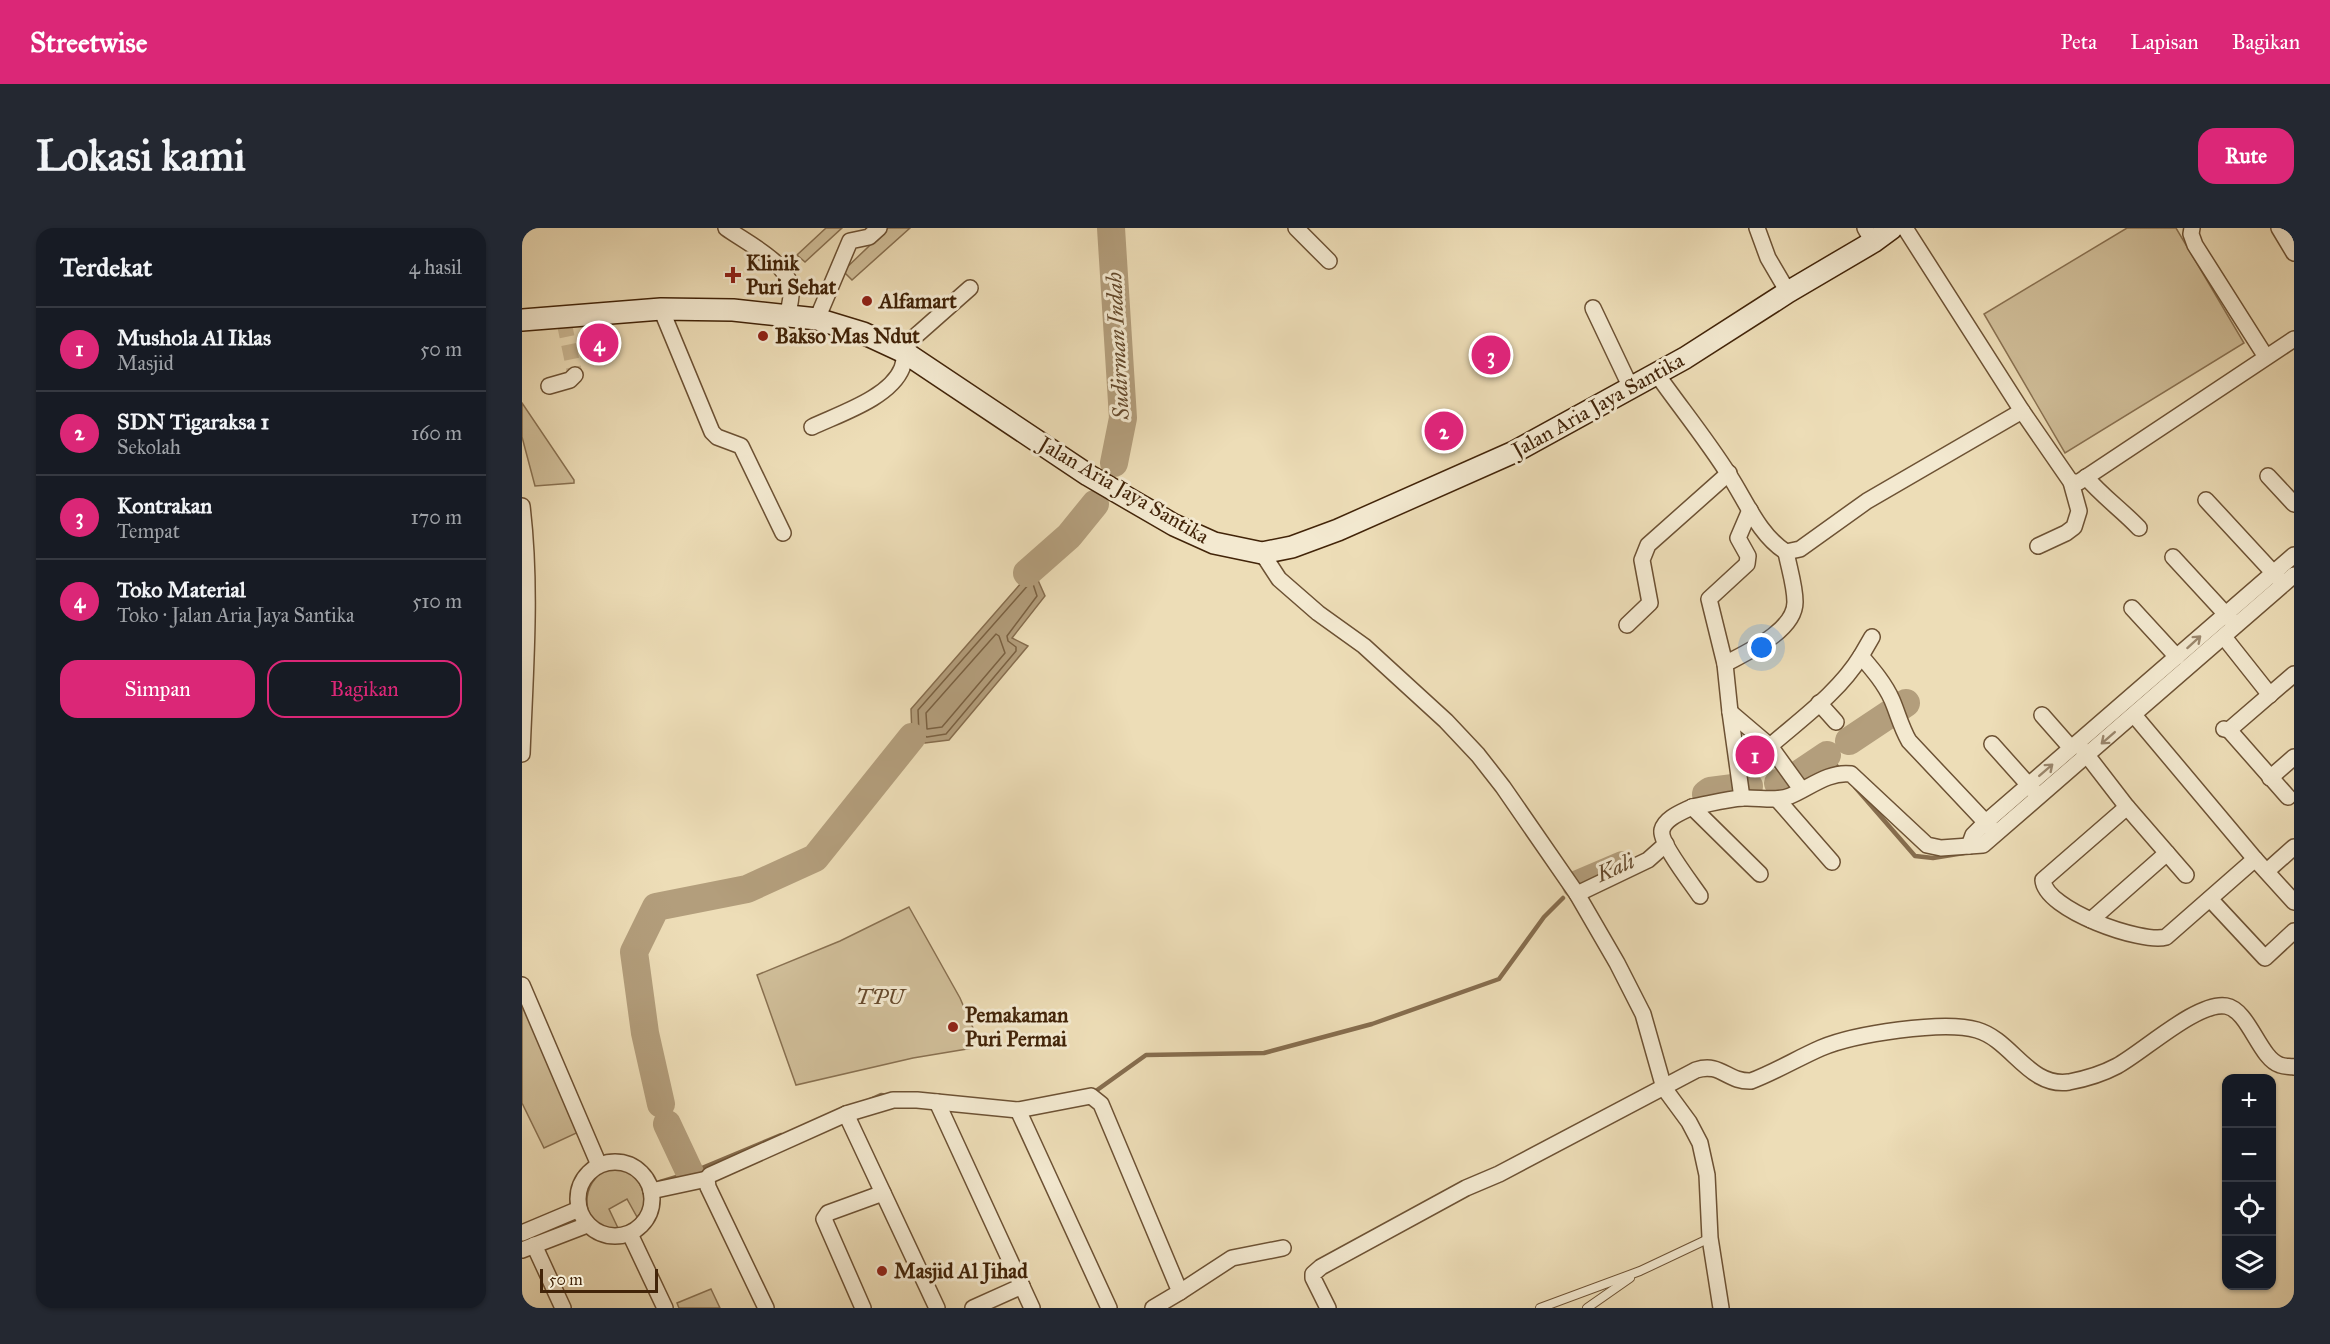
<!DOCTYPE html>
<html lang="id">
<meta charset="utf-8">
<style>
body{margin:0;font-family:"IM FELL Great Primer",serif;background:#242831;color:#f1f3f6}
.controls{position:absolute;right:18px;bottom:18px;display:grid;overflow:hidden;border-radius:12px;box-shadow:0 2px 4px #0004}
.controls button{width:54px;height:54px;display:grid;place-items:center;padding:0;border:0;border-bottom:2px solid #363941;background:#171b24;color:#f1f3f6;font:30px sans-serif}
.scale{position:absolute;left:18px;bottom:15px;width:118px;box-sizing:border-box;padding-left:6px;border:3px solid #422409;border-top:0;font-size:16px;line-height:21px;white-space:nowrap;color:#422409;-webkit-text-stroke:4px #f3e9d0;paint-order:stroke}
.you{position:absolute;left:1240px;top:420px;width:21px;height:21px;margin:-15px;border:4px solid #fff;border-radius:50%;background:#1a73e8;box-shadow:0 0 0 9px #1a73e833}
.badge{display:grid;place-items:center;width:39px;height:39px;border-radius:50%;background:#db2777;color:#fff;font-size:20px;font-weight:700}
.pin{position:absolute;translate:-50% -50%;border:3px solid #fff;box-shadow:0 2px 6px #0006}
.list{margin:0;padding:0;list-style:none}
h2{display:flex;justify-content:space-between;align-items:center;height:78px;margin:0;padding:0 24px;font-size:26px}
h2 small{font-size:20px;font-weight:400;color:#9ea1a6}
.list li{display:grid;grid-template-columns:39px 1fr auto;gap:18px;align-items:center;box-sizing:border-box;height:84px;padding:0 24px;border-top:2px solid #363941}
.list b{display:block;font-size:22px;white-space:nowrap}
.list p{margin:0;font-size:20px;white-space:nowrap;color:#9ea1a6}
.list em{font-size:20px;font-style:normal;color:#9ea1a6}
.actions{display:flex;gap:12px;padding:18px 24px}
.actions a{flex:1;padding:14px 0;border:2px solid #db2777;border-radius:18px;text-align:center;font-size:21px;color:#db2777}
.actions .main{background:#db2777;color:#fff}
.icon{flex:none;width:33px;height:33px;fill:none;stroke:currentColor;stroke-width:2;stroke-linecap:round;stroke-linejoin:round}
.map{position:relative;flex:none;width:1772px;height:1080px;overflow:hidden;border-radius:18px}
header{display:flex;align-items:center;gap:36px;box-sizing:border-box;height:84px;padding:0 30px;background:#db2777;color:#fff}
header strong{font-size:28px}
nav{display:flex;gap:33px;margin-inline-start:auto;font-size:21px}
.intro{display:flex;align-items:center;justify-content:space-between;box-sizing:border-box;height:144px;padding:0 36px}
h1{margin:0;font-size:42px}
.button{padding:15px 27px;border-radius:18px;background:#db2777;color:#fff;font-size:21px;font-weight:700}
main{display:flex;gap:36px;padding:0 36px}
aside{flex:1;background:#171b24;border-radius:18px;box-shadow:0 2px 4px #0004}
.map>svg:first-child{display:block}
.green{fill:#d0be99;stroke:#897151;stroke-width:1.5}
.water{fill:#b39e7c;stroke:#866d4e;stroke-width:1.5}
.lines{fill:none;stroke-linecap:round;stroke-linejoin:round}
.shore{stroke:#7a6142;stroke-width:1.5}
.stream{stroke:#866d4e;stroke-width:4.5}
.river{stroke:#b39e7c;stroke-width:28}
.street-tunnel{stroke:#cbb894;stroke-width:15;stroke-dasharray:15 8;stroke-linecap:butt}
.lane-casing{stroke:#6d5234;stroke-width:10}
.street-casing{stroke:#6d5234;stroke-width:18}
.secondary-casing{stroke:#422409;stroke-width:24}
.lane{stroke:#f3e9d0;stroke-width:8}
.street{stroke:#f3e9d0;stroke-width:15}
.secondary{stroke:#f3e9d0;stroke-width:21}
.oneway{stroke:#9a866c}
.poi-dot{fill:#8f2418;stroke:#f3e9d0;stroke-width:2}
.labels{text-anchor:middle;stroke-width:6;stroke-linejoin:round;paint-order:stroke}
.poi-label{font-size:21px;font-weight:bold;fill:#422409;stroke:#f3e9d0;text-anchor:start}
.street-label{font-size:21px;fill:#422409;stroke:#f3e9d0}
.park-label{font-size:21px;font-style:italic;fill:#664a2d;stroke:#f3e9d0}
.water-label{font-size:22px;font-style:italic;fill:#64492c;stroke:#f3e9d0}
</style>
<header>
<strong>Streetwise</strong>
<nav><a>Peta</a><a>Lapisan</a><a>Bagikan</a></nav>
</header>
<div class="intro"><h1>Lokasi kami</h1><a class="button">Rute</a></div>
<main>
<aside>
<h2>Terdekat<small>4 hasil</small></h2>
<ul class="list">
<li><span class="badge">1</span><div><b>Mushola Al Iklas</b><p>Masjid</p></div><em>50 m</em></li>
<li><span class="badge">2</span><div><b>SDN Tigaraksa 1</b><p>Sekolah</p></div><em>160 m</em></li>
<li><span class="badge">3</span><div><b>Kontrakan</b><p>Tempat</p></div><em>170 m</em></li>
<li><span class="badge">4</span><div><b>Toko Material</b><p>Toko · Jalan Aria Jaya Santika</p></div><em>510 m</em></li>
</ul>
<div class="actions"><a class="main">Simpan</a><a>Bagikan</a></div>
</aside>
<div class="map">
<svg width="1772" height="1080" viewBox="0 0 1772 1080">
<rect width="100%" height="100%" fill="#edddb7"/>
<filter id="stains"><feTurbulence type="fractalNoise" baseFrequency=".00333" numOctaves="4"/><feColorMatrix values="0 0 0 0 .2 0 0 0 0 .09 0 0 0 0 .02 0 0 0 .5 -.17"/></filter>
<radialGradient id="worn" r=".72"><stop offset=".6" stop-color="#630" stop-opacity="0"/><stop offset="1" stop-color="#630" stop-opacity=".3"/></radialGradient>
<g class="green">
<polygon points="304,0 320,0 283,34 275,27"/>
<polygon points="366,0 388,0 330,52 321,43"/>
<polygon points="1605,0 1654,0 1722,115 1543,225 1462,86"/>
<polygon points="0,175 52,252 52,255 13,258 0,209"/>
<polygon points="387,679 438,770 458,816 451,820 391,830 274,857 235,747 318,713"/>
<polygon points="0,763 61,902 22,920 0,875"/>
<path d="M 83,942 C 91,941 100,941 107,945 C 121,952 129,979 115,989 L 105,971 L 87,981 L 96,1000 C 61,1004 54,960 83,942 Z"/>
<polygon points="189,1061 198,1080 157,1080 155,1075"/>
</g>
<polygon class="water" points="505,345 515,350 523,368 490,410 506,418 427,512 403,515 390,509 389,481 500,354"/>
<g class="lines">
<g class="shore">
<polygon points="508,355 511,356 515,368 485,408 486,413 494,419 494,423 424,506 405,509 397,506 396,482"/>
<polygon points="474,406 477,408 483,425 420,499 405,501 404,485"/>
</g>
<g class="stream">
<polyline points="1714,387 1740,365"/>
<polyline points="1651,442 1703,397"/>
<polyline points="1305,527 1318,542"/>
<polyline points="1333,559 1393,628 1411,630 1442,625"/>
<polyline points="571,865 624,827 742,825 850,796 977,751 1022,689 1041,670"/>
<polyline points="348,872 359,867 366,868"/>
<polyline points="138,954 168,945 259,907"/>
</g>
<g class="river">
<polyline points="589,0 601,190 592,235"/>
<polyline points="505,345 547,308 573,276"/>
<polyline points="1327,513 1384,475"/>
<polyline points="1256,555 1265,554 1305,527"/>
<polyline points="1184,566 1188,563 1227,558"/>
<polyline points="1054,657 1101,637"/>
<polyline points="139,876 123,805 112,724 134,679 225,661 293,630 390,509"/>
<polyline points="145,896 168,945"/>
</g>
<polyline class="street-tunnel" points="42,94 53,147"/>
<g class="lane-casing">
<g id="lane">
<polyline points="1018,1080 1118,1043 1188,1010"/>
<polyline points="1065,1080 1108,1050"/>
</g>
</g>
<g class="street-casing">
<g id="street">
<path d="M 204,0 C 223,14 266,34 269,61 C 270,70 267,80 265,89"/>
<polyline points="774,0 807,33"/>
<polyline points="1235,0 1246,30 1266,64"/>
<polyline points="1343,0 1351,14"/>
<polyline points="1383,0 1500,183 1549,254 1557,283 1552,299 1544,305 1516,318"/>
<polyline points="1670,0 1669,6 1673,17 1744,129"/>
<polyline points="1757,0 1772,25"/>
<polyline points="1071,80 1109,160"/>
<polyline points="139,81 190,204 195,209 219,218 261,305"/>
<polyline points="295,91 328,13 347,9 357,0"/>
<path d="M 1134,145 C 1158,179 1185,212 1207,247 C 1224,273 1237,307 1264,324 L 1278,321 L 1345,273 L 1500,183"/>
<polyline points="27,158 48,152 53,147"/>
<path d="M 290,199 C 317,186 368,170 380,140 C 383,131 383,122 388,113 L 448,60"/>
<polyline points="1746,248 1772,276"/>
<path d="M 1564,249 C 1580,268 1600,282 1617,300"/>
<polyline points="1549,254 1557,254 1772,111"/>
<polyline points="1684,272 1758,352"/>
<path d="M 0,278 C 10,361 3,444 0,526"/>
<polyline points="740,325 757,351 796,385 842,418 924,493 956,527 981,559 1055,666 1095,735 1121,786 1142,860 1167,894 1178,915 1185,947 1188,1010 1199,1080"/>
<polyline points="1651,329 1710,393"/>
<polyline points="1610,380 1655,429"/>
<polyline points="1105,397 1128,375 1120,332 1126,317 1207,245"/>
<path d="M 1350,409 L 1339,428 C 1351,442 1363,456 1370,472 C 1376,486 1379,499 1387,513 L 1469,600"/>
<polyline points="1702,409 1748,467"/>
<path d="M 1203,436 C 1225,424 1273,403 1273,374 C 1273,358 1267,340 1264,324"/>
<polyline points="1297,475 1314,494"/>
<polyline points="1208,484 1248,518 1279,561"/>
<polyline points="1520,487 1549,520"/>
<polyline points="1612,487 1733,631 1772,674"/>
<polyline points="1702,501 1707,502 1772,446"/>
<polyline points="1707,502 1766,569"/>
<polyline points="1470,516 1512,563"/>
<path d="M 1248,518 C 1279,491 1317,464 1339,428"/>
<polyline points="1561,522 1605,579 1664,647"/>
<polyline points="1748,550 1772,529"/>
<polyline points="1220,570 1208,484 1203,436 1187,371 1225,336 1226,328 1216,310 1228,282"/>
<polyline points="1255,571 1310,634"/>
<path d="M 1170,579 C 1160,584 1143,590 1140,602 C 1137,614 1170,656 1178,668"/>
<path d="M 1605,579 L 1521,652 C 1523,682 1620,716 1644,709 L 1733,631"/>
<polyline points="1447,618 1451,607 1464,594 1772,327"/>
<polyline points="1745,643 1772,619"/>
<path d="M 1238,646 L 1170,579 C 1187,576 1204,571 1221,570 C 1237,569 1253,574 1268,568 C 1287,560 1307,543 1329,546 L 1405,617 L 1419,620 L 1461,617 L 1772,347"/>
<polyline points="1055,666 1126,632 1144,616"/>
<polyline points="1688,671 1743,730 1772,703"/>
<polyline points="1569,692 1645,625"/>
<polyline points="0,757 77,937"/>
<polyline points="415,874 510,1080"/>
<polyline points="496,882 587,1080"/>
<polyline points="324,886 415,1080"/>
<circle cx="93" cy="971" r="37"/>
<polyline points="129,963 185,951"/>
<polyline points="0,1005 57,981"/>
<polyline points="108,1006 143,1080"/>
<polyline points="12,1017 41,1080"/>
<polyline points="0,1022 65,997"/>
<polyline points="658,1064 710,1030 761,1020"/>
<polyline points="244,1080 186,959 185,951 188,947 324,886 371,872 395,872 496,882 569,868 579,876 658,1064 631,1080"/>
<polyline points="341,1080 302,991 306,985 361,965"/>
<polyline points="451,1080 500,1058"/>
<path d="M 806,1080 L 791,1050 L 791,1046 L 799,1039 L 944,960 L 977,946 L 1174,842 C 1199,834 1205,854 1229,853 C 1253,844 1276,830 1299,820 C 1332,806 1422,792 1455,802 C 1490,812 1507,860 1547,854 C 1563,851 1580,846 1595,838 C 1621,824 1676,773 1704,778 C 1727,782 1737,830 1758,837 C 1763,839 1768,838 1772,839"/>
</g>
</g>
<g class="secondary-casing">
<polyline id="secondary" points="0,92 139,81 211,82 295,91 341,105 382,124 566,247 652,297 692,315 740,325 770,319 816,302 992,224 1163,130 1266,64 1351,14 1370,0"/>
</g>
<use href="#lane" class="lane"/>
<use href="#street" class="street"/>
<use href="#secondary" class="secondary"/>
</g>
<defs><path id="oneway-shaft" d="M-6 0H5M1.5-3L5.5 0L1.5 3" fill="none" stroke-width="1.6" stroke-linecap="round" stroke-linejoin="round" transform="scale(1.5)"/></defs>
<g class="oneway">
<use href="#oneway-shaft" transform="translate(1672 414) rotate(-42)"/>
<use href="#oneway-shaft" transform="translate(1586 510) rotate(139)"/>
<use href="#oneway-shaft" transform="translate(1524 542) rotate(-41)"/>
</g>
<g class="poi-dot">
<path d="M208 38h6v6h6v6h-6v6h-6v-6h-6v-6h6z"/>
<circle cx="345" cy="73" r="6"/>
<circle cx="241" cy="108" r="6"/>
<circle cx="431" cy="799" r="6"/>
<circle cx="360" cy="1043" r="6"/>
</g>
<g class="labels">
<g class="poi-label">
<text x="224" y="42">Klinik<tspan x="224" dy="24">Puri Sehat</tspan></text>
<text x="357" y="80">Alfamart</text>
<text x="253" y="115">Bakso Mas Ndut</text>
<text x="443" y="794">Pemakaman<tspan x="443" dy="24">Puri Permai</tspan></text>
<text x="372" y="1050">Masjid Al Jihad</text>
</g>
<g class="street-label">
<text transform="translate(1076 177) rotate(-29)" y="7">Jalan Aria Jaya Santika</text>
<text transform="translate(602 262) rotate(30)" y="7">Jalan Aria Jaya Santika</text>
</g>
<g class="park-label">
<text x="358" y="776">TPU</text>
</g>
<g class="water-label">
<text transform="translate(595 118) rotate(-93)" y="8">Sudirman Indah</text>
<text transform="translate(1093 639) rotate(-24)" y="8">Kali</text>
</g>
</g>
<rect width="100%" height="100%" filter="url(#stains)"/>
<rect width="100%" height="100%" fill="url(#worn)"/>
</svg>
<div class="controls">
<button>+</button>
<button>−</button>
<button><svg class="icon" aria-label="locate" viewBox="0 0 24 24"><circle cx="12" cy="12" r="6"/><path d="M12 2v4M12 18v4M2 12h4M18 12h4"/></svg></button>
<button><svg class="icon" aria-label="layers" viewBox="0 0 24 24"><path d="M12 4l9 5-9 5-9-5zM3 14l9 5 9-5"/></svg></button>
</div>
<div class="scale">50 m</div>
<div class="you"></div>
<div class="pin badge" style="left:1233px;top:527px">1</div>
<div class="pin badge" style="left:922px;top:203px">2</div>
<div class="pin badge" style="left:969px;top:127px">3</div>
<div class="pin badge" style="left:77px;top:115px">4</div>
</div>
</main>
